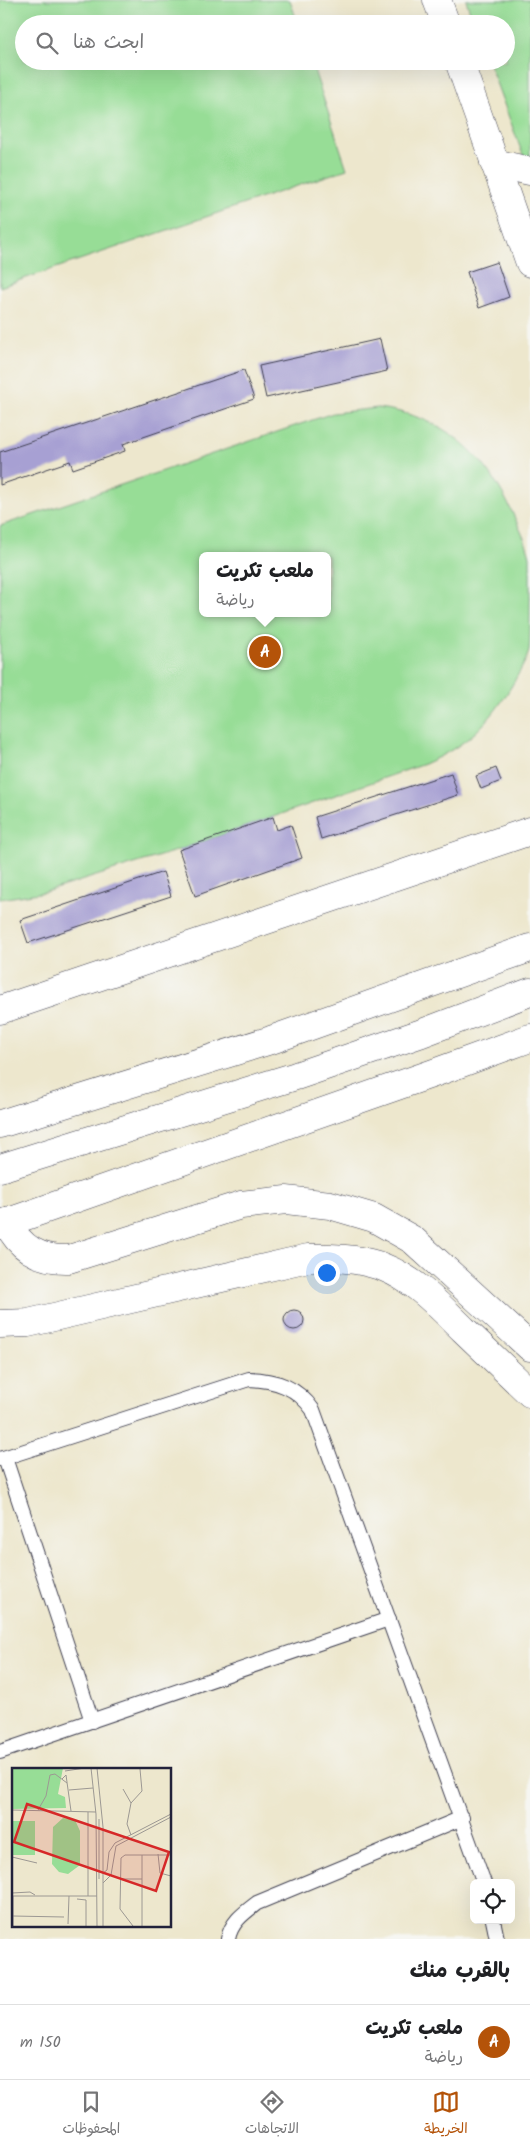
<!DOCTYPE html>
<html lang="ar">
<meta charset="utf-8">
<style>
body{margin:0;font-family:Kalam,"Playpen Sans Arabic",sans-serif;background:#f6f6f6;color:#202124;direction:rtl}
.controls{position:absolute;right:15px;bottom:15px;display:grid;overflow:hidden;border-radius:8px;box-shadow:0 5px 20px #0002}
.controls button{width:45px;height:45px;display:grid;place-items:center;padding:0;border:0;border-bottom:1px solid #e0e0e0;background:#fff;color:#202124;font:25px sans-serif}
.you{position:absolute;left:326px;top:1272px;width:18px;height:18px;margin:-12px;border:4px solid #fff;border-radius:50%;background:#1a73e8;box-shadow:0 0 0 8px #1a73e833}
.badge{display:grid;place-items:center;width:32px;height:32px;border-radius:50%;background:#b45309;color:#fff;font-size:16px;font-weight:700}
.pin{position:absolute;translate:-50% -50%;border:2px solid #fff;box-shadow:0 1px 5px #0006}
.popup{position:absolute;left:199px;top:552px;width:132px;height:65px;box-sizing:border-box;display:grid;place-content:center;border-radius:8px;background:#fff;filter:drop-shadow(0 1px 4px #0005);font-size:16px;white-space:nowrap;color:#757577}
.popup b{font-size:19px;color:#202124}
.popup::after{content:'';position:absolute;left:50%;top:100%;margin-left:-10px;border:10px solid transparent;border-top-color:#fff}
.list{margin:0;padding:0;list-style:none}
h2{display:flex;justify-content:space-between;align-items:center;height:65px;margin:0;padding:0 20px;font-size:21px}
h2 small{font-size:16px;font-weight:400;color:#757577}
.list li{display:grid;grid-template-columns:32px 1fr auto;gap:15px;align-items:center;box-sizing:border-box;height:75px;padding:0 20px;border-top:1px solid #e0e0e0}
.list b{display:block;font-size:19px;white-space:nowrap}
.list p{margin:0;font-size:16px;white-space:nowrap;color:#757577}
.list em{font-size:16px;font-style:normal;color:#757577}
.icon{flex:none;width:28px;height:28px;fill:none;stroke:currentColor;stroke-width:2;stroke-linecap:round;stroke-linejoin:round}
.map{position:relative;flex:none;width:530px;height:1939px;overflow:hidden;direction:ltr}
.search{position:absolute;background:#fff;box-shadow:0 5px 20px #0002;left:15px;right:15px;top:15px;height:55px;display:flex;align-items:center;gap:12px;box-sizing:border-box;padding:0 18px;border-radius:28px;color:#757577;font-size:19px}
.sheet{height:140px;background:#fff}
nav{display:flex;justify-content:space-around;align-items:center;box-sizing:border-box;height:70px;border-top:1px solid #e0e0e0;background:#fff;font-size:14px;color:#757577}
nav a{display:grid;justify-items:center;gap:2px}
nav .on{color:#b45309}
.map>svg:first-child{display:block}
.green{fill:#97dd96;stroke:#5c8068;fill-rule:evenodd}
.building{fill:#a7a0d3}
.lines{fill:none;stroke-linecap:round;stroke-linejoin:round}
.service-casing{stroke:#404051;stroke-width:16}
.minor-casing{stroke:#404051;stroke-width:29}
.tertiary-casing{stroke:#404051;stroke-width:29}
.primary-casing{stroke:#404051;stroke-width:29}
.service{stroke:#fff;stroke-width:14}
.minor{stroke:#fff;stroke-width:28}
.tertiary{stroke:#fff;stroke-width:28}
.primary{stroke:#fff;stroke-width:28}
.inset-road{fill:none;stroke:#9c9893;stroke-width:1}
.view{fill:#d62828;fill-opacity:0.15;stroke:#d62828;stroke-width:2.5}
.inset-edge{fill:none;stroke:#22223b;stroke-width:2.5}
</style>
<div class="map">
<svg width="530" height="1939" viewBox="0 0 530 1939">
<rect width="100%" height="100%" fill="#f6f6f2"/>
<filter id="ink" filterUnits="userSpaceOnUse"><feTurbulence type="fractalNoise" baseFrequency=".02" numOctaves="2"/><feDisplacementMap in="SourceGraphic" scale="10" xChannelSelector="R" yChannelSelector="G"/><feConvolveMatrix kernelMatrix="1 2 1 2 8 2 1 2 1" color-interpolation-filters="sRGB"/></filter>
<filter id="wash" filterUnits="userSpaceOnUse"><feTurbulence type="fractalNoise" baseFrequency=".0096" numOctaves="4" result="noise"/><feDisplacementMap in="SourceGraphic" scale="20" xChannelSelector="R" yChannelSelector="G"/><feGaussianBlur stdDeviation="1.12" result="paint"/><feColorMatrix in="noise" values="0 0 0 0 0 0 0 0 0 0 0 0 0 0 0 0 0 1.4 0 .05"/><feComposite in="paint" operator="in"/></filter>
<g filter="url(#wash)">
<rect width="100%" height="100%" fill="#ede7cd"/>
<g class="green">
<polygon points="0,0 290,0 298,24 24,24 24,61 311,61 347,169 0,287"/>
<polygon points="466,0 530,0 530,174 488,61 506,61 506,24 474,24"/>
<path d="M 378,408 C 445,416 486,454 513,514 C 519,528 527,542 530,557 C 530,572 530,590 530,606 C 530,620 530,638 529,651 C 526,662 519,672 514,682 C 490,723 468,745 424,764 L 179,850 L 45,892 L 0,899 L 0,526 L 333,413 ZM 202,556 L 328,556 L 328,613 L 202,613 Z"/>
</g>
<g id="blocks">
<g class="building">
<polygon points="497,262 509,297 479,308 467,272"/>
<polygon points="380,339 387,371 266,398 259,366"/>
<polygon points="244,370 254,399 123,444 125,451 73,469 70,461 0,485 0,452"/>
<polygon points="496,768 501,781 481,789 476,776"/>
<polygon points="451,773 458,795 321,839 315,817"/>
<polygon points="273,817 277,830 291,825 302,858 195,896 179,850"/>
<polygon points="163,872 171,896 28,943 20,920"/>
<circle cx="294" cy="1320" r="10"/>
</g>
</g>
</g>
<g filter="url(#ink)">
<use href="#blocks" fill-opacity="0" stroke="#404051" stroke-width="1"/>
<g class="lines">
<g class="service-casing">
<g id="service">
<polyline points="5,1458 92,1721"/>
<path d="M 0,1459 L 249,1379 C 276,1380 297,1387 313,1410 L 484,1883"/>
<polyline points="0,1752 389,1619"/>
<polyline points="493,1920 497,1939"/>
<path d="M 228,1939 C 231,1922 244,1913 257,1903 L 462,1818"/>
</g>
</g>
<g class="minor-casing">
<g id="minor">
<polyline points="494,163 530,171"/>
<polyline points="0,1010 530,831"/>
<path d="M 7,1222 C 20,1249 40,1260 69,1259 L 241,1205 L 286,1200 L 330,1205 L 374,1218 L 413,1240 L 530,1347"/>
<path d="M 0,1324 L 28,1323 L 308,1258 C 334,1257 359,1258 383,1267 C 416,1280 439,1306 464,1330 C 486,1351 508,1372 530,1393"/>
</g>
</g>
<g class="tertiary-casing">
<g id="tertiary">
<polyline points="437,0 446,24"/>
<polyline points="459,61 530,263"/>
</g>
</g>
<g class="primary-casing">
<g id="primary">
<polyline points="0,1124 271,1040 530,948"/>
<polyline points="0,1168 296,1076 422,1033 530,992"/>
<polyline points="0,1225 434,1073 530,1038"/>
</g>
</g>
<use href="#service" class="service"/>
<use href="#minor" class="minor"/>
<use href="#tertiary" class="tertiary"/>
<use href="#primary" class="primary"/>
</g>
</g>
<g transform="translate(12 1768)">
<rect width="159" height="159" fill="#ede7cd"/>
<path d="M 0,0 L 51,0 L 46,26 L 53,29 L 54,40 L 0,41 ZM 51,50 L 63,52 L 68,63 L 68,97 L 56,106 L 47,104 L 40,96 L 41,59 ZM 1,53 L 23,53 L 23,87 L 0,87 Z" fill="#97dd96"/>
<path class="inset-road" d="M 79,0 L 84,46 L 85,158M 85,0 L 91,59 L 91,158M 53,3 L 73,0M 50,11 L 54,7 L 59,43M 111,21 L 119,35 L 115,56 L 119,67M 57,22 L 81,20M 119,35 L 130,23 L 128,1M 0,42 L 84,44M 26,42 L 34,28 L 38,7 L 43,6 L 55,15M 146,86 L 148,105 L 159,108M 0,89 L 25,95M 0,101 L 0,119M 91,105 L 95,102 L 97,84 L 103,75 L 159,46M 87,111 L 87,51M 109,111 L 130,111M 91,115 L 99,107 L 104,78 L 159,49M 0,125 L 18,124 L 23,127M 0,128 L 85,128M 76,128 L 76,44M 65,131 L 74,132 L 74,158M 1,148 L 52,149M 56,156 L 57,128M 1,158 L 1,128M 121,158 L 108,141 L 109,90 L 113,87 L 159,87M 130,158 L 130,87"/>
<path class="view" d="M 15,36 L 157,84 L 144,123 L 2,74 Z"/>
<rect width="159" height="159" class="inset-edge"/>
</g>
</svg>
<div class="controls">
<button><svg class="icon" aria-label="locate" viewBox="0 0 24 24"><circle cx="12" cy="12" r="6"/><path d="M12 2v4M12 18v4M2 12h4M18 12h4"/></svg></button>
</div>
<div class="you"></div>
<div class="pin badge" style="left:265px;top:652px">A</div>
<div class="popup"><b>ملعب تكريت</b>رياضة</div>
<div class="search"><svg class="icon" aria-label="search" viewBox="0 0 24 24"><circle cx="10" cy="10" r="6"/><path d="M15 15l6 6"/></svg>ابحث هنا</div>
</div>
<section class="sheet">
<h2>بالقرب منك<small></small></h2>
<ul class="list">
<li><span class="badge">A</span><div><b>ملعب تكريت</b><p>رياضة</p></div><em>150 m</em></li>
</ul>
</section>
<nav>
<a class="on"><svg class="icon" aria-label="map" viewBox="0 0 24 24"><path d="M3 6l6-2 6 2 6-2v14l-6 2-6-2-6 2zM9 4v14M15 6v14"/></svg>الخريطة</a>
<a><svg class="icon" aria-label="directions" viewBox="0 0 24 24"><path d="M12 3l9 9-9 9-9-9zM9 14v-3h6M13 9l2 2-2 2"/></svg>الاتجاهات</a>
<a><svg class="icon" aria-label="saved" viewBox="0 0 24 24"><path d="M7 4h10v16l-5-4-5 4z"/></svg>المحفوظات</a>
</nav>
